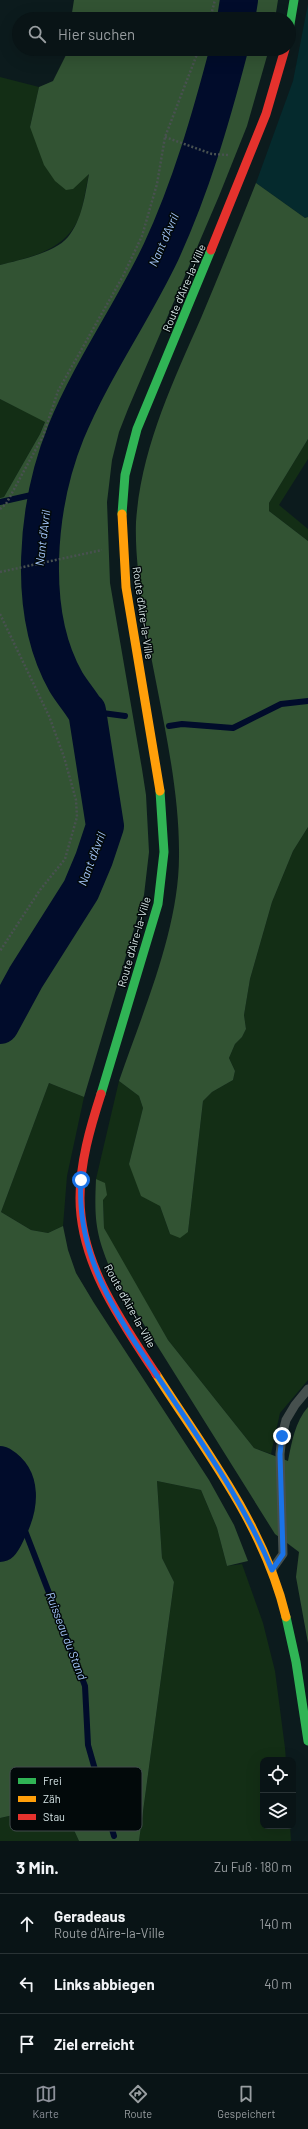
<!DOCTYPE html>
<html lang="de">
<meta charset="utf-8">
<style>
body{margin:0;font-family:Barlow,sans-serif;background:#172123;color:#f1f3f6}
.controls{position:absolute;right:12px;bottom:12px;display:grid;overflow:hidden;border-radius:8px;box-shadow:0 4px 16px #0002}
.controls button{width:36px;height:36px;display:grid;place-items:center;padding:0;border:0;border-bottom:1px solid #293335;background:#091416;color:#f1f3f6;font:20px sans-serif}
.stop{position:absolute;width:12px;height:12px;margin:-9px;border:3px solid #1a73e8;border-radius:50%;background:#fff}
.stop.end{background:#1a73e8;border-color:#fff;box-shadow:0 1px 4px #0008}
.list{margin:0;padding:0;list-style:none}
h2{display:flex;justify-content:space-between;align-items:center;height:52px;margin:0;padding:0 16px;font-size:17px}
h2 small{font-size:13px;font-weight:400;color:#999ea1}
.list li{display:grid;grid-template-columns:26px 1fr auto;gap:12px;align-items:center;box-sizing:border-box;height:60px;padding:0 16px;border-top:1px solid #293335}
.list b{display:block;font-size:15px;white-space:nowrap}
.list p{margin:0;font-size:13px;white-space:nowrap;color:#999ea1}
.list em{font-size:13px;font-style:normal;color:#999ea1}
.icon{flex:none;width:22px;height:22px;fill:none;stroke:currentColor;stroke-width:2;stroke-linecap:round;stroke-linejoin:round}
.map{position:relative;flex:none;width:308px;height:1841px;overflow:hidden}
.search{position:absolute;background:#091416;box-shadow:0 4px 16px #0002;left:12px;right:12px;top:12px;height:44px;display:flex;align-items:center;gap:10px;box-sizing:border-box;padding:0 14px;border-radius:22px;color:#999ea1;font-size:15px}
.sheet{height:232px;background:#091416}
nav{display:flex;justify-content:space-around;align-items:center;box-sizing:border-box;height:56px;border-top:1px solid #293335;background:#091416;font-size:11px;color:#999ea1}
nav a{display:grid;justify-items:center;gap:2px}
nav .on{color:#8c9099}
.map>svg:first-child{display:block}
.built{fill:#052a2d}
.green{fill:#132e15}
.forest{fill:#325333}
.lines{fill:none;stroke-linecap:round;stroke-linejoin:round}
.stream{stroke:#010c2b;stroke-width:6}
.river{stroke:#010c2b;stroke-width:38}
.path{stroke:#485150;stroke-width:2.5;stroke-dasharray:2 2;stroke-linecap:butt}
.lane{stroke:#46504e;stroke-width:9}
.fast{stroke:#30b455;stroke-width:9}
.slow{stroke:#ff9f0a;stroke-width:9}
.jam{stroke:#e5322d;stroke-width:9}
.route{stroke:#1a73e8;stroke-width:5}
.labels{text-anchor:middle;stroke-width:3;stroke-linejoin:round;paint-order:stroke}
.street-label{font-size:11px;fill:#d8e7e8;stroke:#02090a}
.water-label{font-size:12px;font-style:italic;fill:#a3c5f9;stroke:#02090a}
.key{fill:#02090a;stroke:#424c4d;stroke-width:1}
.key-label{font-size:11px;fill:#d8e7e8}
</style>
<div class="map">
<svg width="308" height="1841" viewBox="0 0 308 1841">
<rect width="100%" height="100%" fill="#0c1b1d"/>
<polygon class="built" points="308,4 308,217 305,218 256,183 293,81"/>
<g class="green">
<path d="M 0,77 L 39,87 L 30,127 L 89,173 C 86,187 84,202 80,215 C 67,250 32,257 0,265 Z"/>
<polygon points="0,399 45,421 40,434 4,497 0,498"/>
<polygon points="308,439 308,459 279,505 308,529 308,541 269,511 269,503"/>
<polygon points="308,827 308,1380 280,1413 271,1454 254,1448 168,1340 113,1246 104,1228 103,1200 105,1184 96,1179 119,1081 139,1096 143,1108 129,1164 160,1206 170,1234 188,1232 203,1101 212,1092 233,1080 235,1071 229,1058 235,1044 242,1037 246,1029 244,1015 250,979 272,902 293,851"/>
<polygon points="49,1083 84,1097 67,1176 63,1226 48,1233 31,1230 1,1212"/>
<polygon points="157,1481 201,1490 217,1528 227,1566 242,1564 263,1623 275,1671 285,1748 286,1760 263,1760 263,1826 290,1826 291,1841 139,1841 174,1582 162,1558"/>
<polygon points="62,1804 79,1841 0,1841 0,1818"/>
</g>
<g class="forest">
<polygon points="74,0 278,0 275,19 71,19"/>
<path d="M 67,49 L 269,49 L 247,126 L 219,196 L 128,409 L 119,432 L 112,460 L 107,502 L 110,583 L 142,769 L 146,795 L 149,852 L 144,895 L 84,1097 L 49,1083 L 1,1212 L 31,1230 L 48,1233 L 63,1226 L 68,1250 L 76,1273 L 94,1303 L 209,1480 L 234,1525 L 248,1561 L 227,1566 L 217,1528 L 201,1490 L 157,1481 L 162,1558 L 174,1582 L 139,1841 L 79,1841 L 62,1804 L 0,1818 L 0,498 L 4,497 L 40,434 L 45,422 L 0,399 L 0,265 C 19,260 55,253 68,237 C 82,220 85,195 89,174 L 73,189 L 66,190 L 55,181 L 44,165 L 30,127 L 39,87 L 53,81 L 66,55 Z"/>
<path d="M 256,183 L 305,218 L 308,217 L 308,439 L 269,503 L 269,511 L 308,541 L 308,827 L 293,851 L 272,902 L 250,979 L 244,1015 L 246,1029 L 242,1037 L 235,1044 L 229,1058 L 235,1071 L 233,1080 L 212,1092 L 203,1101 L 188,1232 L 180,1238 L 170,1234 L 160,1206 L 141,1196 L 129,1164 L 143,1108 L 139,1096 L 119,1081 C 143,1011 179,930 179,856 C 180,777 155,689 143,610 C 139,581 135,551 136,522 C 141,449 172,384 201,318 C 220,273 238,228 256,183 Z"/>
<path d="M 96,1179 L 105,1183 L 107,1195 L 103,1200 L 104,1228 L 168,1340 L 254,1448 L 288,1461 C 292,1441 295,1422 308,1407 L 308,1643 L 296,1577 L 299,1552 L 275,1534 L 113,1275 C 96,1236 94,1222 96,1179 Z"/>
</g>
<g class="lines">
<g class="stream">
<polyline points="0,502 49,491"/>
<polyline points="87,711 125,716"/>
<polyline points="169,726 182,724 233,728 281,704 308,701"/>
<polyline points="17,1510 85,1686 88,1745 114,1836"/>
</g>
<g class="river">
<polyline points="236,19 239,0"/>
<path d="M 0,1025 L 26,977 L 81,890 L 94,859 L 105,826 L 87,711 L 86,711 C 80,701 72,692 66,682 C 26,612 37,504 66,432 C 92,369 132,313 161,252 C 191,187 211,118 229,49"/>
<path d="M 0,1465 C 23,1479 19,1506 9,1527 C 6,1532 4,1539 0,1543"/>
</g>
<g class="path">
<polyline points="210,19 215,0"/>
<polyline points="165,137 212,154 228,155"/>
<polyline points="0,509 6,504 43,436 58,391 123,276 142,236 157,184 165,137 199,49"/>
<polyline points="0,572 102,550"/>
<polyline points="0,614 49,716 64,757 76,800 77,817 65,859 40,890 0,951"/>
</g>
<polyline class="lane" points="273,1568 283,1554 280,1454 282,1436 286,1420 295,1405 308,1389"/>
<g class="fast">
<polyline points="289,30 294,0"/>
<polyline points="122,514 125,475 137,429 211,250"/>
<polyline points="101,1094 158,904 164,852 160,791"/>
<polyline points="286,1617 296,1662 308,1741"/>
</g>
<g class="slow">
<polyline points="122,514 126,587 160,791"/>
<path d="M 156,1374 C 206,1452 264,1525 286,1617"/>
</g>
<g class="jam">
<polyline points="211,250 266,114 285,49"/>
<path d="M 101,1094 C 90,1128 80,1163 80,1198 C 80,1263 121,1321 156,1374"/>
</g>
</g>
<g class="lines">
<path class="route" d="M 81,1180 C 75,1267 131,1335 176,1404 C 212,1458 247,1510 272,1570 L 283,1554 L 280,1454 L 282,1436"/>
</g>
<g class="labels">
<g class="street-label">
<text transform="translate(184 288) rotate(-67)" y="4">Route d'Aire-la-Ville</text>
<text transform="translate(143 613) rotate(82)" y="4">Route d'Aire-la-Ville</text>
<text transform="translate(134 942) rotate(-74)" y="4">Route d'Aire-la-Ville</text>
<text transform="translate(130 1306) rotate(61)" y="4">Route d'Aire-la-Ville</text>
</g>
<g class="water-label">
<text transform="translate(164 240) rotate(-66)" y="4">Nant d'Avril</text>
<text transform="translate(43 538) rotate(-83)" y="4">Nant d'Avril</text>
<text transform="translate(92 859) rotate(-69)" y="4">Nant d'Avril</text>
<text transform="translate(66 1636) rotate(69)" y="4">Ruisseau du Stand</text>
</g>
</g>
<rect x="10" y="1767" width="132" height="64" rx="6" class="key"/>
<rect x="18" y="1778" width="18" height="6" fill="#30b455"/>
<rect x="18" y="1796" width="18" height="6" fill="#ff9f0a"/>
<rect x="18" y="1814" width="18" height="6" fill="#e5322d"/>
<g class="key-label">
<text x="43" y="1785">Frei</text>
<text x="43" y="1803">Zäh</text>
<text x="43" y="1821">Stau</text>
</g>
</svg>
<div class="controls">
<button><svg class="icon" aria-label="locate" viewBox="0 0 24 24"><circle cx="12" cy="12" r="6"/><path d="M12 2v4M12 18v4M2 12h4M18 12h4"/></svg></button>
<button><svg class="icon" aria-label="layers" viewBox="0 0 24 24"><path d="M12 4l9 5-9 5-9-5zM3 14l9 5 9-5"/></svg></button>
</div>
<div class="stop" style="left:81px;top:1180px"></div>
<div class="stop end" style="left:282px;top:1436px"></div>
<div class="search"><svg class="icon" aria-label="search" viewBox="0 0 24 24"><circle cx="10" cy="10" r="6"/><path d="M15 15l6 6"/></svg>Hier suchen</div>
</div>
<section class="sheet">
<h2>3 Min.<small>Zu Fuß · 180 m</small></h2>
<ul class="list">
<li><svg class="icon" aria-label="ahead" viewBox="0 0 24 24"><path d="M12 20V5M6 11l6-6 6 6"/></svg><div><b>Geradeaus</b><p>Route d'Aire-la-Ville</p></div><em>140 m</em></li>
<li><svg class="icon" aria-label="left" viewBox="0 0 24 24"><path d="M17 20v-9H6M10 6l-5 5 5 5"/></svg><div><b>Links abbiegen</b></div><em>40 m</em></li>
<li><svg class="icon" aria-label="arrive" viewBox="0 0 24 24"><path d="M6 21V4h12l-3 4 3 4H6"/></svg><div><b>Ziel erreicht</b></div></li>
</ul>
</section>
<nav>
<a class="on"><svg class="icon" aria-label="map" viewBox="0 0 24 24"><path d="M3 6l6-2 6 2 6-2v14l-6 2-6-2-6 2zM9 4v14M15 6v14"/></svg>Karte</a>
<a><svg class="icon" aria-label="directions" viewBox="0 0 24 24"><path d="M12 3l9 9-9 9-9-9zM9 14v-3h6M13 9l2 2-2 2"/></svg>Route</a>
<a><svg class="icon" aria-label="saved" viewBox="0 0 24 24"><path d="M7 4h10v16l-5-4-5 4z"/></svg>Gespeichert</a>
</nav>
